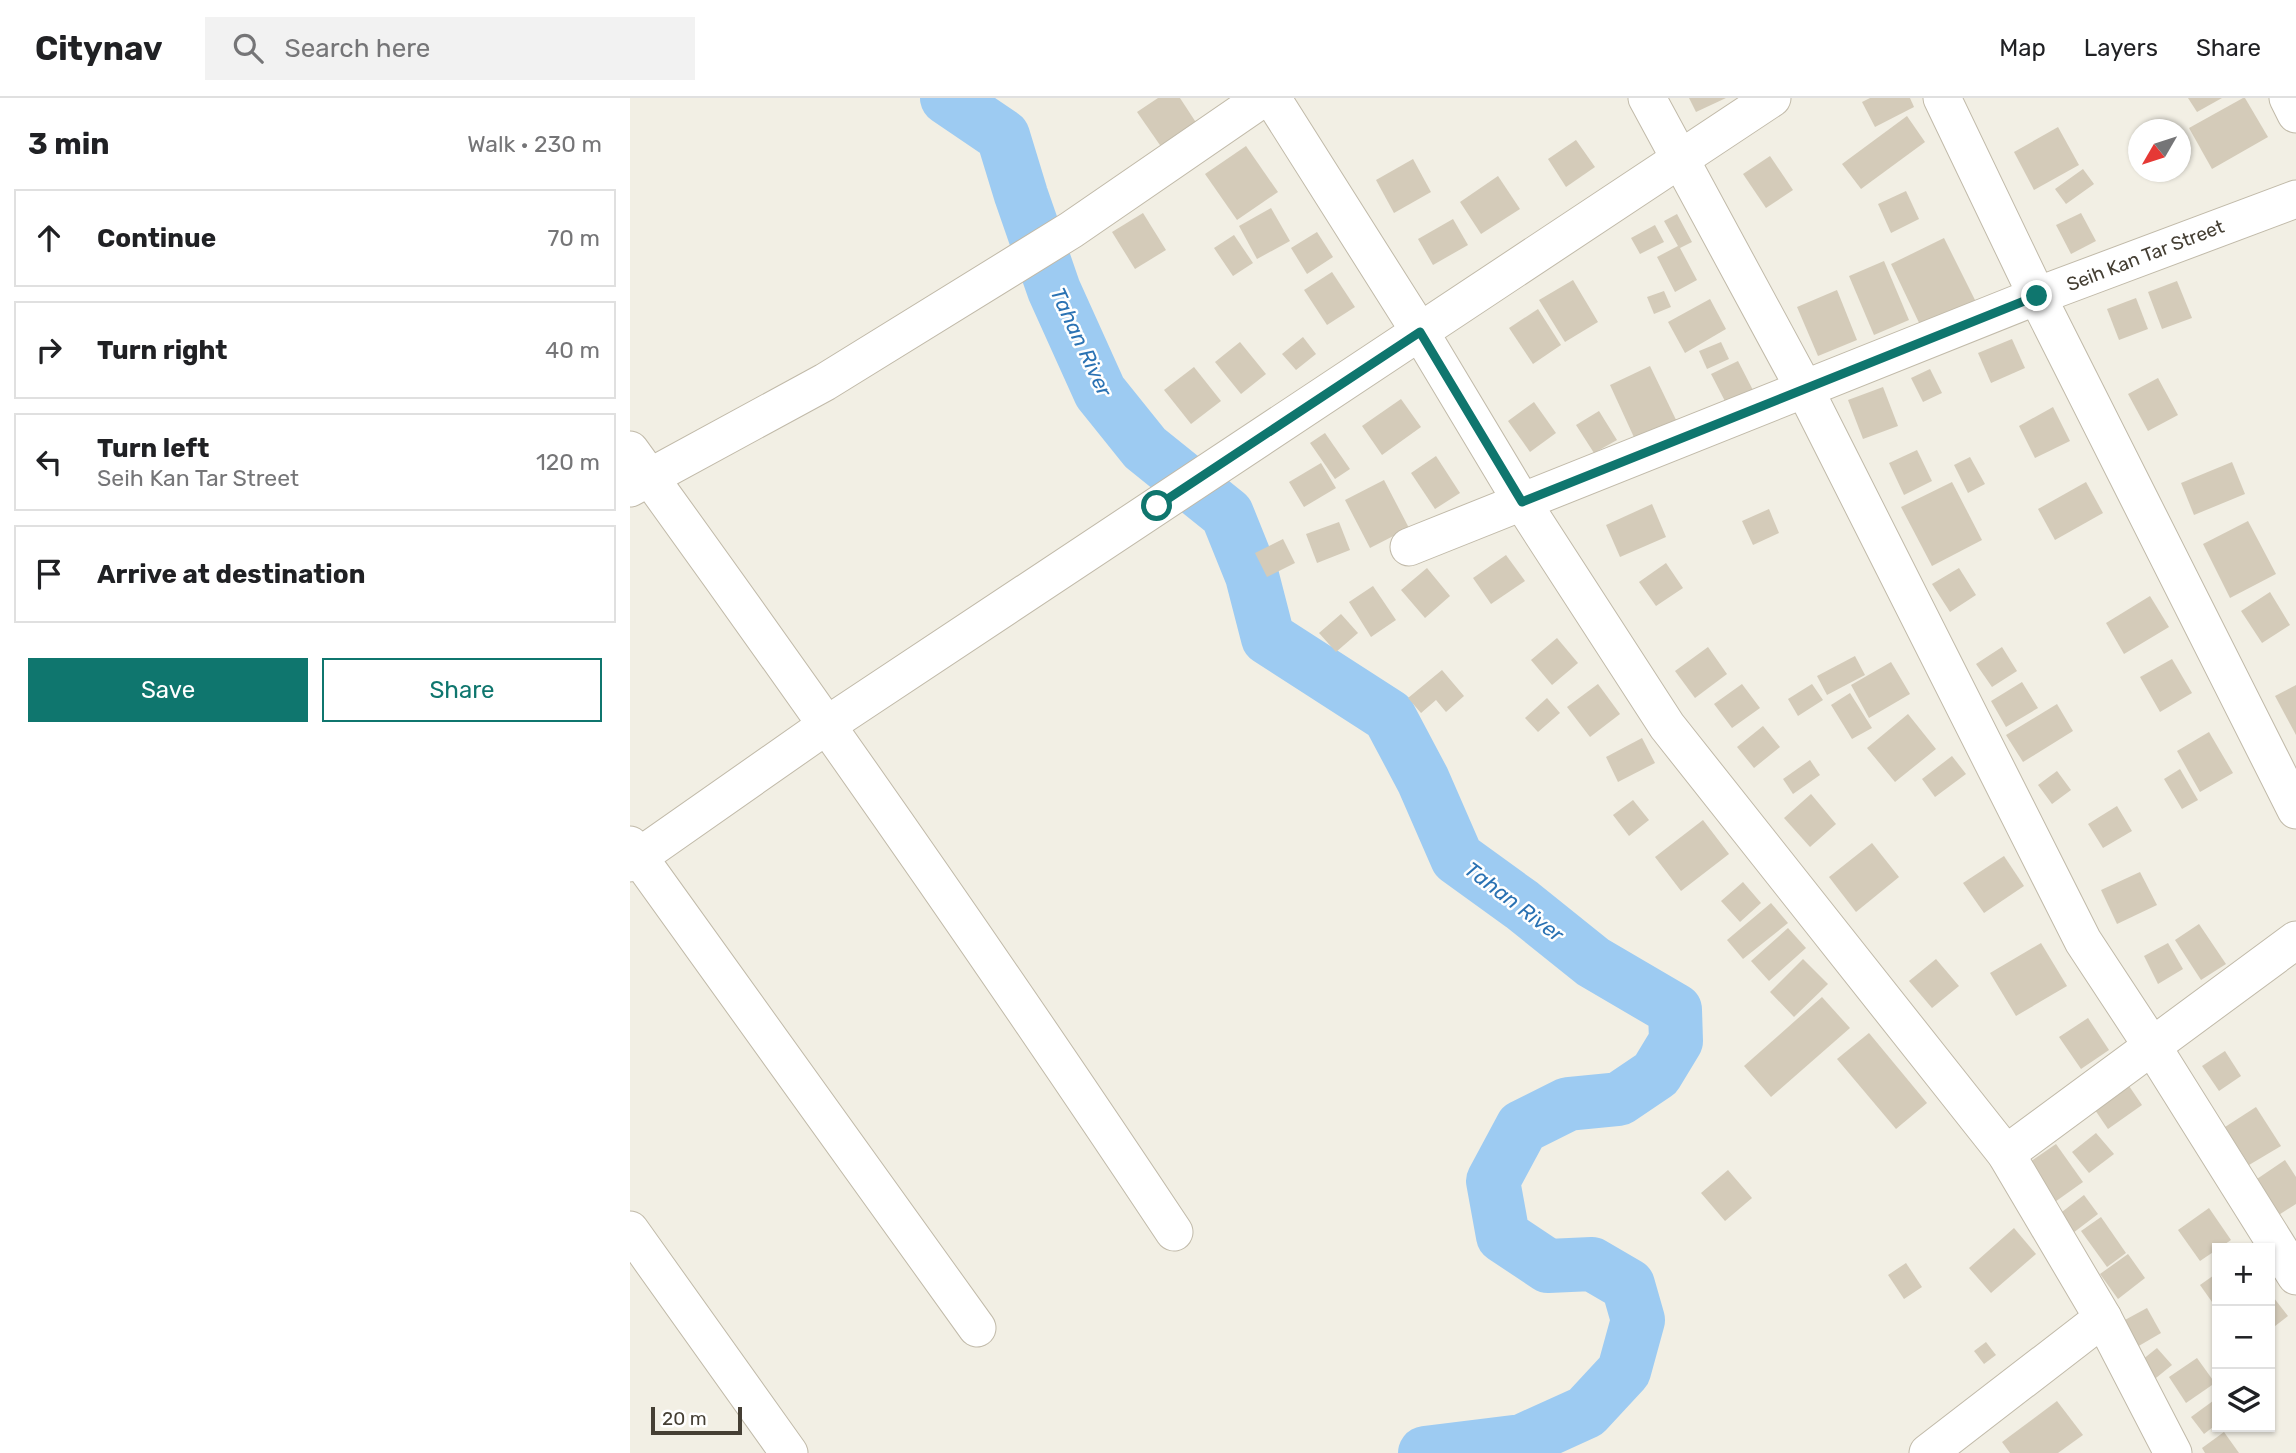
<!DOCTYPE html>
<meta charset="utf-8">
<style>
body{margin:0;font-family:Rubik,sans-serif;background:#f2f2f2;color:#202124}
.controls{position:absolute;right:21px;bottom:21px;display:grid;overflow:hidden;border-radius:0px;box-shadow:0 2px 5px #0004}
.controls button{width:63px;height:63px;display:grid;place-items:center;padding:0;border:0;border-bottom:2px solid #e0e0e0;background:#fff;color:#202124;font:35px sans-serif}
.compass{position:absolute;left:1498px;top:21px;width:63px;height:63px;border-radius:50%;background:#fff;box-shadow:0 2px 5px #0004;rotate:231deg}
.scale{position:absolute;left:21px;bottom:18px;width:91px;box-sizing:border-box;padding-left:7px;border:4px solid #453f34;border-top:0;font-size:19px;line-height:24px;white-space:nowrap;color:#453f34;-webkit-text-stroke:5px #fff;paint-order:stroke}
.stop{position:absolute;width:21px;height:21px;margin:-16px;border:5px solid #0f766e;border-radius:50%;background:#fff}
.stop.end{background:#0f766e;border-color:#fff;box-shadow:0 2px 7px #0008}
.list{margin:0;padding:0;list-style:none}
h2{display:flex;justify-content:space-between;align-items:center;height:91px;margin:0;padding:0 28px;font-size:30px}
h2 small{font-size:23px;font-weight:400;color:#757577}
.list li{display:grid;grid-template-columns:46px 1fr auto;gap:21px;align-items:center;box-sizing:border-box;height:98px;margin:0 14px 14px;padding:0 14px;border:2px solid #e0e0e0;border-radius:0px}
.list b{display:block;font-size:26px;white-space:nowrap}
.list p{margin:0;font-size:23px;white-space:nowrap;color:#757577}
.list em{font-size:23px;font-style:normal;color:#757577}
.actions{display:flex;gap:14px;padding:21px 28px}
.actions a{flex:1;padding:16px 0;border:2px solid #0f766e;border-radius:0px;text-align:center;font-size:24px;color:#0f766e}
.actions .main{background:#0f766e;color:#fff}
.icon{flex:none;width:38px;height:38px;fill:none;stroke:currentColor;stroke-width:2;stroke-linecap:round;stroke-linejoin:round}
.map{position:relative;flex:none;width:1666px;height:1355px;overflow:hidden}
header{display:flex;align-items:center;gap:42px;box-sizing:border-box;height:98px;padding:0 35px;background:#fff;border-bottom:2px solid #e0e0e0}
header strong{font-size:33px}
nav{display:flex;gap:38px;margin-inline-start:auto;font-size:24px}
.search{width:490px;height:63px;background:#f2f2f2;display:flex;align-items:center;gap:18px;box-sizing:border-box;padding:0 24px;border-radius:0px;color:#757577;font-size:26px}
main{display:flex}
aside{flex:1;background:#fff}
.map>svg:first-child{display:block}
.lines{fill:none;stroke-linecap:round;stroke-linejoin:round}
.river{stroke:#9dcbf2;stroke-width:54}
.building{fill:#d4cbb9}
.minor-casing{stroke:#c1baa9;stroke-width:39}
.minor{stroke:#fff;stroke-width:37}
.route{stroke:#0f766e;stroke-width:9}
.labels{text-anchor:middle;stroke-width:5;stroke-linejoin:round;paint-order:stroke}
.street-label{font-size:19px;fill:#453f34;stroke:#fff}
.water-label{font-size:21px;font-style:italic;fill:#2a72b3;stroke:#fff}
</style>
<header>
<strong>Citynav</strong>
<div class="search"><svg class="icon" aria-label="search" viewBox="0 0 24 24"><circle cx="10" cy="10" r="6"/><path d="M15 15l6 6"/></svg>Search here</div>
<nav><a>Map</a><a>Layers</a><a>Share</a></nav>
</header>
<main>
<aside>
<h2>3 min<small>Walk · 230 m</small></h2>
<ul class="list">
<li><svg class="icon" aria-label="ahead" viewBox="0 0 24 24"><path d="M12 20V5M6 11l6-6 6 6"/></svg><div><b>Continue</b></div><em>70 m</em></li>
<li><svg class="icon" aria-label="right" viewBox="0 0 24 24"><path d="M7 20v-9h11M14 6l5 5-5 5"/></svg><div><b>Turn right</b></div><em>40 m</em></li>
<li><svg class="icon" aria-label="left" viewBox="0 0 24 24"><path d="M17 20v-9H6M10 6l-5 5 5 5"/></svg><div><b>Turn left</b><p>Seih Kan Tar Street</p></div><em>120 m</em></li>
<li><svg class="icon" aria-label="arrive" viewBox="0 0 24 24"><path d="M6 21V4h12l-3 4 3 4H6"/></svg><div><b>Arrive at destination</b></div></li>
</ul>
<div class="actions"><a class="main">Save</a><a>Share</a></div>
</aside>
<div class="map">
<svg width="1666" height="1355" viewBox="0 0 1666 1355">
<rect width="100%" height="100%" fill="#f2efe4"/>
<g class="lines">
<polyline class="river" points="317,0 373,38 391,97 424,192 470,294 515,350 597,416 622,478 638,540 759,618 793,682 827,760 892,807 963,864 1045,912 1046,943 1026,976 989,1001 938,1006 892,1029 863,1083 873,1138 918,1168 962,1166 998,1187 1008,1222 994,1273 956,1314 892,1343 795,1355"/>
</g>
<g class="building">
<polygon points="528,0 550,0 567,26 532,50 507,14"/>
<polygon points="1059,0 1096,0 1066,14"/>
<polygon points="1240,0 1280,0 1284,9 1245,29 1232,4"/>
<polygon points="1558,0 1592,0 1567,14"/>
<polygon points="1613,0 1615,0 1638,39 1582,71 1559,30"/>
<polygon points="1277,18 1295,44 1231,91 1212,66"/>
<polygon points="1428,29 1449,67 1404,92 1384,54"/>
<polygon points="946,42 965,69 936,89 918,61"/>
<polygon points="616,48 648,94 607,122 575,76"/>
<polygon points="1140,58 1163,92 1136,110 1113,76"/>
<polygon points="783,61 801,94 764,115 746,82"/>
<polygon points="1453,71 1464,86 1436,106 1425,91"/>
<polygon points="868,78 890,111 851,136 830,104"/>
<polygon points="1276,93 1289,121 1261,135 1248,106"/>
<polygon points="641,110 660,143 627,161 609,128"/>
<polygon points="513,115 536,152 505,171 482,134"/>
<polygon points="1451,115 1466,143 1441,156 1426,127"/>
<polygon points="1047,116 1062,144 1050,150 1067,182 1045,194 1027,159 1048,148 1034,123"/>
<polygon points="823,121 838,147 803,167 788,141"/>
<polygon points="1025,127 1034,144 1010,156 1001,140"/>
<polygon points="687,134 703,159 677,176 661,150"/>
<polygon points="604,137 623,165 603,178 584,150"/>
<polygon points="1314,140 1346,204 1292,231 1261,166"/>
<polygon points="1254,163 1279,222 1244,237 1219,178"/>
<polygon points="702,174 725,209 697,227 674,192"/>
<polygon points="943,182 968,224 935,244 909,202"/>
<polygon points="1547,183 1562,220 1532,231 1518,194"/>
<polygon points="1207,192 1227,242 1188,258 1167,209"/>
<polygon points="1034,193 1041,209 1024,216 1017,199"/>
<polygon points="1506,200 1518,231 1489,242 1477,211"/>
<polygon points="1080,201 1096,231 1055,255 1038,224"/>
<polygon points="908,211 931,247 903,266 879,230"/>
<polygon points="673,239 686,256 666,272 652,256"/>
<polygon points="1382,241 1395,270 1361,285 1348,255"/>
<polygon points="610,244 636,276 611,296 585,264"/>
<polygon points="1091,244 1099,261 1077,271 1069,253"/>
<polygon points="1108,263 1125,296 1098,309 1081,276"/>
<polygon points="1020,268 1049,328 1008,348 980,287"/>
<polygon points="564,269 591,303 561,326 534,292"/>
<polygon points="1300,271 1312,295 1293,304 1281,280"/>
<polygon points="1528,280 1548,317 1518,333 1498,296"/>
<polygon points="1253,289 1268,328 1233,341 1218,302"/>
<polygon points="771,301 791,329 752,357 732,328"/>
<polygon points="904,304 926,335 900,354 878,323"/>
<polygon points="1423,309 1440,343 1405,360 1389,328"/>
<polygon points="969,313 987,342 964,355 946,327"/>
<polygon points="695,335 720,371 705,381 680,345"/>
<polygon points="1287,352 1302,383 1274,397 1259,365"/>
<polygon points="806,358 830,395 805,411 781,375"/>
<polygon points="1340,359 1355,386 1338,395 1324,367"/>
<polygon points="1602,364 1615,396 1564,417 1551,385"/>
<polygon points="691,365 706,390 674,409 659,384"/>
<polygon points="754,382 779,430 740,450 715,402"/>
<polygon points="1322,384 1352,442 1302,468 1271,409"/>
<polygon points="1456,384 1473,415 1425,442 1408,411"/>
<polygon points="1022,406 1036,439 990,459 976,427"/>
<polygon points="1139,411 1149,435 1123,447 1112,423"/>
<polygon points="1618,423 1646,476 1600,500 1573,446"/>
<polygon points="709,424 720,452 687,465 676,436"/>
<polygon points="653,441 665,465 637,479 625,455"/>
<polygon points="876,457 895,483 861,506 843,480"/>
<polygon points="1036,465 1053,490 1026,508 1009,484"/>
<polygon points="797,470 820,498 795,520 771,492"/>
<polygon points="1329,470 1346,497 1320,514 1302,486"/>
<polygon points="743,488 766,522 741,539 719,504"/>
<polygon points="1640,494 1660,527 1632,545 1611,513"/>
<polygon points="1520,498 1539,529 1494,556 1476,525"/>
<polygon points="711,516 728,535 706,554 689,535"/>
<polygon points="927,540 948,565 922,587 901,562"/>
<polygon points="1078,549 1097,576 1065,600 1045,573"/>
<polygon points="1372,549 1387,573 1362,589 1346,566"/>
<polygon points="1225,558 1235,577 1197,597 1187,578"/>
<polygon points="1542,561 1562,595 1530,614 1510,579"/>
<polygon points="1261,564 1280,596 1239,620 1221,587"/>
<polygon points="812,572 834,598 816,614 806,602 791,615 778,600"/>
<polygon points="1392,584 1408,610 1376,629 1361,603"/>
<polygon points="968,586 990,616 960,639 937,609"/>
<polygon points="1112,586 1130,610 1102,630 1084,606"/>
<polygon points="1182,586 1193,602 1168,618 1158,601"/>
<polygon points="1666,587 1666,637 1645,598"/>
<polygon points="1220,595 1242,630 1222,641 1201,607"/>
<polygon points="917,600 930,615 908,634 895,620"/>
<polygon points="1427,606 1443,633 1393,664 1376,637"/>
<polygon points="1278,616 1306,651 1265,684 1237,650"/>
<polygon points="1133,628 1150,649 1124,670 1107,649"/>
<polygon points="1579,634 1603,675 1570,694 1547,653"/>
<polygon points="1012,640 1025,665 988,684 976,659"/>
<polygon points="1322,658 1336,676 1305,699 1292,681"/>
<polygon points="1180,662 1190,677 1163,696 1153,681"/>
<polygon points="1550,671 1568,702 1552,711 1534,681"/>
<polygon points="1427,673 1441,692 1422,706 1408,687"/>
<polygon points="1181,696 1206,726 1180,749 1154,720"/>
<polygon points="1003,702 1019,722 999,738 983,717"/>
<polygon points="1487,708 1502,733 1473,750 1458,726"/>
<polygon points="1073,722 1099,756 1051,793 1025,759"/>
<polygon points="1242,745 1269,779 1226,814 1199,779"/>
<polygon points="1374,758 1394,788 1354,815 1333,785"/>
<polygon points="1510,774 1527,807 1487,826 1471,792"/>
<polygon points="1113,784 1131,805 1110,824 1091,803"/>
<polygon points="1141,805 1158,825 1113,861 1097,842"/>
<polygon points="1569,826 1596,866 1571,882 1545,842"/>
<polygon points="1158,830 1176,850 1139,883 1121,863"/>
<polygon points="1411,845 1437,888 1386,918 1360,875"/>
<polygon points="1538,845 1553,871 1528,886 1514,858"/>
<polygon points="1173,861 1198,886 1164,919 1140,894"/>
<polygon points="1306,861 1329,888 1302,910 1279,883"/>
<polygon points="1192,899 1220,930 1141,999 1114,968"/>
<polygon points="1458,920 1479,952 1451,971 1429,939"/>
<polygon points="1239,935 1297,1005 1266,1031 1207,961"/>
<polygon points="1595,953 1611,978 1589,993 1572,968"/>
<polygon points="1499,988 1512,1007 1478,1031 1465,1012"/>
<polygon points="1626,1009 1651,1048 1619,1067 1595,1029"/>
<polygon points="1466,1035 1484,1056 1459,1075 1442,1054"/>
<polygon points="1426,1046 1453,1084 1422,1106 1394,1068"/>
<polygon points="1655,1062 1666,1079 1666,1106 1644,1120 1621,1085"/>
<polygon points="1098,1072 1122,1100 1095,1123 1071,1095"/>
<polygon points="1454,1097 1468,1116 1443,1135 1428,1117"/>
<polygon points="1579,1110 1601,1142 1570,1163 1548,1132"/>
<polygon points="1471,1119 1496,1155 1477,1169 1451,1133"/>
<polygon points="1384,1130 1406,1156 1361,1195 1339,1170"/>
<polygon points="1498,1156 1515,1180 1488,1201 1470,1176"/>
<polygon points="1276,1165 1292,1189 1274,1201 1258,1177"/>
<polygon points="1587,1175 1587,1211 1570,1187"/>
<polygon points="1640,1195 1658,1218 1640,1232"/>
<polygon points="1517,1210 1531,1235 1507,1249 1493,1223"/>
<polygon points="1356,1244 1366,1257 1354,1266 1344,1253"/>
<polygon points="1527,1250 1542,1267 1521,1284 1507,1266"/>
<polygon points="1567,1260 1585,1285 1556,1305 1539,1279"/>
<polygon points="1587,1300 1587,1326 1574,1336 1561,1319"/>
<polygon points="1427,1303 1453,1337 1428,1355 1380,1355 1372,1344"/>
<polygon points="1594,1334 1609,1355 1575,1355 1572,1350"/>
</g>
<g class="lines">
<g class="minor-casing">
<g id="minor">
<polyline points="642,0 790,234 892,404 1037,628 1376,1056 1473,1220 1543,1355"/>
<polyline points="1017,0 1174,290 1453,843 1522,948 1666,1178"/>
<polyline points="1312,0 1407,198 1666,712"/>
<polyline points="1658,0 1666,16"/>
<path d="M 0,352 C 186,609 368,869 544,1134"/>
<polyline points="0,390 195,284 441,132 633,0"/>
<polyline points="779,449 1407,198 1666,101"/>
<polyline points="0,747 347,1230"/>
<polyline points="0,765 197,627 1142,0"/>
<polyline points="1376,1056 1666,842"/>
<polyline points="0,1132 159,1355"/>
<polyline points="1298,1355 1473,1220"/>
</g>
</g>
<use href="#minor" class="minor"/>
</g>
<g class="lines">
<polyline class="route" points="527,408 790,234 892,404 1407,198"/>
</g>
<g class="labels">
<g class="street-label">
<text transform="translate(1515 157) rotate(-21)" y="7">Seih Kan Tar Street</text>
</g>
<g class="water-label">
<text transform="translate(451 244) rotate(65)" y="7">Tahan River</text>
<text transform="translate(884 804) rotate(37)" y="7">Tahan River</text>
</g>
</g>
</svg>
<div class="controls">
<button>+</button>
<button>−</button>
<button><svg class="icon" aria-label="layers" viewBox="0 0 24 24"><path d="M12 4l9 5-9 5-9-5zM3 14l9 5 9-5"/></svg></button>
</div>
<svg class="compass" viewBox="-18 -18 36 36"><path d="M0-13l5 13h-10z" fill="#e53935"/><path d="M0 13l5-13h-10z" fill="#757577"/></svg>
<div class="scale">20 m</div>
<div class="stop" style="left:527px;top:408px"></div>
<div class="stop end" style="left:1407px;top:198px"></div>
</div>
</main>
